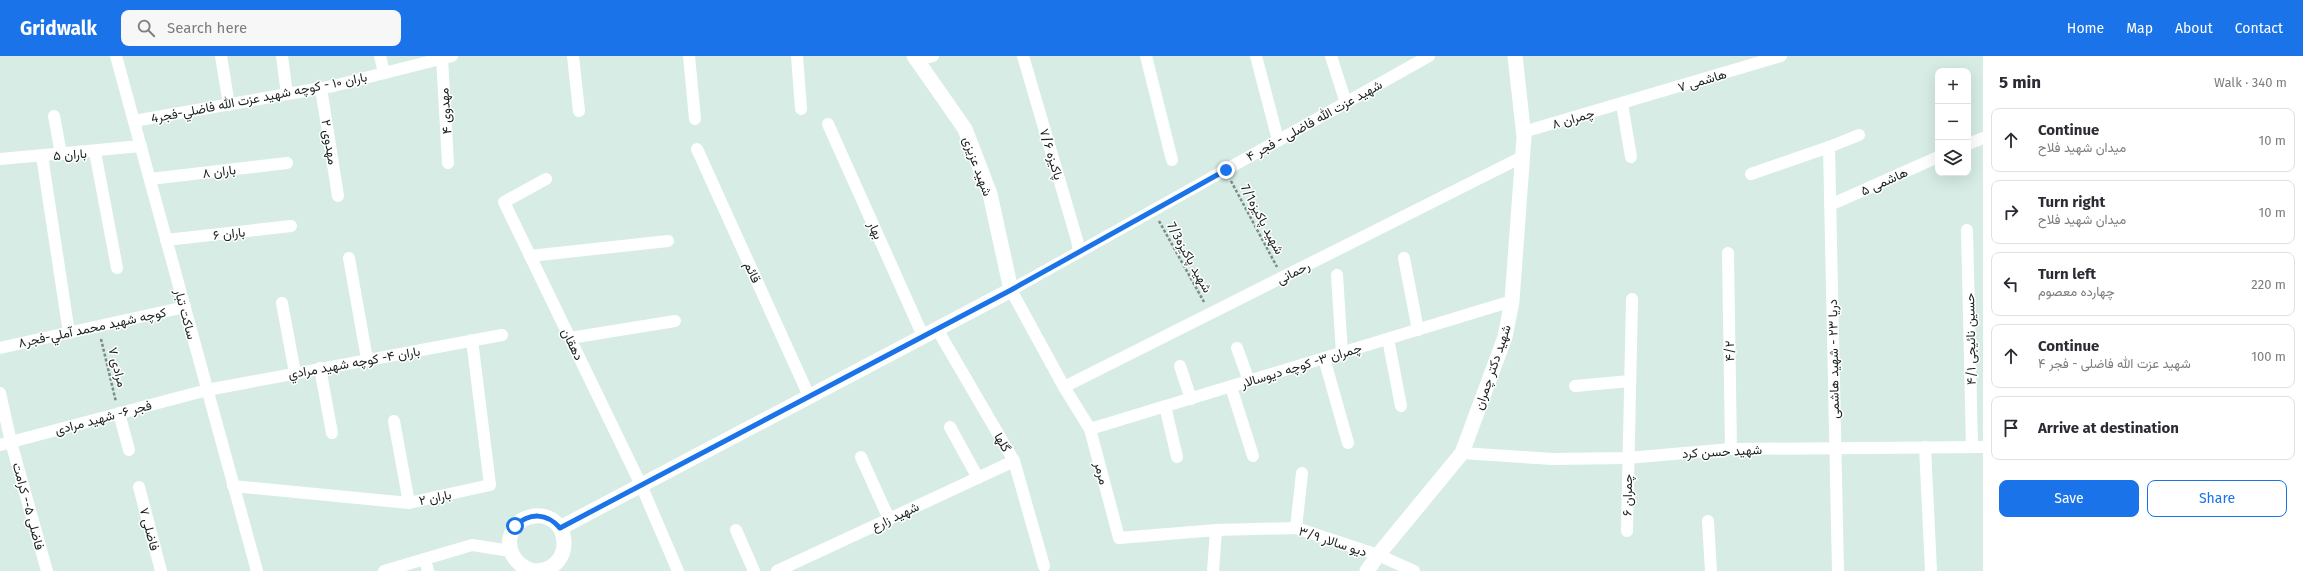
<!DOCTYPE html>
<meta charset="utf-8">
<style>
body{margin:0;font-family:"Fira Sans",Vazirmatn,sans-serif;background:#f7f7f7;color:#2b2b33}
.controls{position:absolute;right:12px;top:12px;display:grid;overflow:hidden;border-radius:8px;box-shadow:0 4px 16px #0002}
.controls button{width:36px;height:36px;display:grid;place-items:center;padding:0;border:0;border-bottom:1px solid #e1e1e2;background:#fff;color:#2b2b33;font:20px sans-serif}
.stop{position:absolute;width:12px;height:12px;margin:-9px;border:3px solid #1a73e8;border-radius:50%;background:#fff}
.stop.end{background:#1a73e8;border-color:#fff;box-shadow:0 1px 4px #0008}
.list{margin:0;padding:0;list-style:none}
h2{display:flex;justify-content:space-between;align-items:center;height:52px;margin:0;padding:0 16px;font-size:17px}
h2 small{font-size:13px;font-weight:400;color:#7c7c81}
.list li{display:grid;grid-template-columns:26px 1fr auto;gap:12px;align-items:center;box-sizing:border-box;height:64px;margin:0 8px 8px;padding:0 8px;border:1px solid #e1e1e2;border-radius:8px}
.list b{display:block;font-size:15px;white-space:nowrap}
.list p{margin:0;font-size:13px;white-space:nowrap;color:#7c7c81}
.list em{font-size:13px;font-style:normal;color:#7c7c81}
.actions{display:flex;gap:8px;padding:12px 16px}
.actions a{flex:1;padding:9px 0;border:1px solid #1a73e8;border-radius:8px;text-align:center;font-size:14px;color:#1a73e8}
.actions .main{background:#1a73e8;color:#fff}
.icon{flex:none;width:22px;height:22px;fill:none;stroke:currentColor;stroke-width:2;stroke-linecap:round;stroke-linejoin:round}
.map{position:relative;flex:none;width:1983px;height:515px;overflow:hidden}
header{display:flex;align-items:center;gap:24px;box-sizing:border-box;height:56px;padding:0 20px;background:#1a73e8;color:#fff}
header strong{font-size:19px}
nav{display:flex;gap:22px;margin-inline-start:auto;font-size:14px}
.search{width:280px;height:36px;background:#f7f7f7;display:flex;align-items:center;gap:10px;box-sizing:border-box;padding:0 14px;border-radius:8px;color:#7c7c81;font-size:15px}
main{display:flex}
aside{flex:1;background:#fff}
.map>svg:first-child{display:block}
.lines{fill:none;stroke-linecap:round;stroke-linejoin:round}
.path{stroke:#7b8b85;stroke-width:2.5;stroke-dasharray:3 2;stroke-linecap:butt}
.minor{stroke:#fff;stroke-width:12}
.tertiary{stroke:#fff;stroke-width:15}
.route{stroke:#1a73e8;stroke-width:5}
.labels{text-anchor:middle;stroke-width:3;stroke-linejoin:round;paint-order:stroke}
.street-label{font-size:13px;fill:#1a221f;stroke:#fff}
</style>
<header>
<strong>Gridwalk</strong>
<div class="search"><svg class="icon" aria-label="search" viewBox="0 0 24 24"><circle cx="10" cy="10" r="6"/><path d="M15 15l6 6"/></svg>Search here</div>
<nav><a>Home</a><a>Map</a><a>About</a><a>Contact</a></nav>
</header>
<main>
<div class="map">
<svg width="1983" height="515" viewBox="0 0 1983 515">
<rect width="100%" height="100%" fill="#d6ece4"/>
<g class="lines">
<g class="path">
<polyline points="1231,125 1277,211"/>
<polyline points="1159,165 1204,246"/>
<polyline points="101,283 116,346"/>
</g>
<g class="minor">
<polyline points="116,0 257,515"/>
<polyline points="221,0 229,49"/>
<polyline points="282,0 287,38"/>
<polyline points="380,0 384,17"/>
<polyline points="573,0 579,55"/>
<polyline points="689,0 695,63"/>
<polyline points="797,0 801,53"/>
<polyline points="1023,0 1077,184 1079,196"/>
<polyline points="1146,0 1172,104"/>
<polyline points="1256,0 1278,84"/>
<polyline points="1331,0 1346,47"/>
<polyline points="442,2 448,107"/>
<polyline points="916,4 933,0"/>
<polyline points="321,32 338,140"/>
<polyline points="1622,48 1631,101"/>
<polyline points="54,60 61,98"/>
<polyline points="134,65 333,30 452,0"/>
<polyline points="828,68 923,280"/>
<polyline points="1523,76 1781,0"/>
<polyline points="1968,88 1983,82"/>
<polyline points="1829,91 1838,515"/>
<polyline points="697,93 809,340"/>
<polyline points="95,96 117,212"/>
<polyline points="42,100 69,277"/>
<polyline points="0,103 141,90"/>
<polyline points="1751,118 1829,91 1859,79"/>
<polyline points="150,123 287,107"/>
<polyline points="546,123 504,146 641,429 678,515"/>
<polyline points="1830,149 1938,101"/>
<polyline points="1967,174 1972,391"/>
<polyline points="166,184 291,170"/>
<polyline points="1728,197 1731,393"/>
<polyline points="530,200 668,185"/>
<polyline points="349,202 367,303"/>
<polyline points="1404,202 1418,274"/>
<polyline points="1337,219 1342,297"/>
<polyline points="282,247 295,317"/>
<polyline points="937,273 1014,405 1044,510"/>
<polyline points="570,282 675,265"/>
<polyline points="1388,283 1401,350"/>
<polyline points="0,292 185,251"/>
<polyline points="1237,292 1249,325"/>
<polyline points="1324,302 1348,387"/>
<polyline points="1180,310 1191,343"/>
<polyline points="320,312 332,377"/>
<polyline points="1575,330 1630,325"/>
<polyline points="1064,331 1522,101"/>
<polyline points="1231,331 1253,400"/>
<polyline points="0,337 11,386 47,515"/>
<polyline points="1165,350 1177,401"/>
<polyline points="119,357 129,394"/>
<polyline points="394,365 409,447"/>
<polyline points="950,371 978,422"/>
<polyline points="1090,373 1512,245"/>
<polyline points="0,389 207,334 502,279"/>
<polyline points="1925,391 1931,515"/>
<polyline points="1462,397 1552,403 1627,402 1731,393 1983,391"/>
<polyline points="861,401 889,463"/>
<polyline points="233,430 409,447 490,429 472,284"/>
<polyline points="139,431 161,515"/>
<polyline points="1708,465 1711,515"/>
<polyline points="1296,472 1302,417"/>
<polyline points="736,474 754,515"/>
<polyline points="1216,474 1296,472 1378,499 1414,515"/>
<polyline points="1627,475 1632,243"/>
<polyline points="425,503 428,515"/>
<polyline points="384,515 472,489 511,495"/>
<polyline points="777,515 1014,405"/>
<polyline points="1213,515 1216,474 1119,482 1090,373 1064,331 1011,234 1429,0"/>
</g>
<g class="tertiary">
<polyline points="560,472 1011,234 990,138 965,73 914,0"/>
<path d="M 534,515 C 514,510 501,488 516,470 C 520,464 527,461 534,460 C 571,456 576,512 537,515"/>
<polyline points="1367,515 1378,499 1462,397 1505,281 1512,245 1524,81 1515,0"/>
</g>
</g>
<g class="lines">
<path class="route" d="M 515,470 C 530,456 547,457 560,472 L 1011,234 L 1226,114"/>
</g>
<g class="labels">
<g class="street-label">
<text transform="translate(1702 24) rotate(-17)" y="5">هاشمی ۷</text>
<text transform="translate(259 41) rotate(-11)" y="5">باران ۱۰ - كوچه شهيد عزت الله فاضلي-فجر4</text>
<text transform="translate(445 55) rotate(-94)" y="5">مهدوی ۴</text>
<text transform="translate(1573 62) rotate(-16)" y="5">چمران ۸</text>
<text transform="translate(1314 64) rotate(-29)" y="5">شهید عزت الله فاضلی - فجر ۴</text>
<text transform="translate(330 86) rotate(81)" y="5">مهدوی ۲</text>
<text transform="translate(70 98) rotate(-4)" y="5">باران ۵</text>
<text transform="translate(1052 98) rotate(73)" y="5">پاکیزه ۷/۶</text>
<text transform="translate(978 110) rotate(70)" y="5">شهید عزیزی</text>
<text transform="translate(219 115) rotate(-7)" y="5">باران ۸</text>
<text transform="translate(1884 125) rotate(-24)" y="5">هاشمی ۵</text>
<text transform="translate(1263 163) rotate(62)" y="5">شهید پاکیزه7/1</text>
<text transform="translate(876 174) rotate(66)" y="5">بهار</text>
<text transform="translate(229 177) rotate(-6)" y="5">باران ۶</text>
<text transform="translate(1190 201) rotate(61)" y="5">شهید پاکیزه7/3</text>
<text transform="translate(753 216) rotate(66)" y="5">قائم</text>
<text transform="translate(1293 216) rotate(-27)" y="5">رحمانی</text>
<text transform="translate(186 258) rotate(75)" y="5">ساکت تبار</text>
<text transform="translate(92 271) rotate(-12)" y="5">كوچه شهيد محمد آملي-فجر۸</text>
<text transform="translate(1970 283) rotate(-91)" y="5">حسین نائیجی ۴/۱</text>
<text transform="translate(573 288) rotate(64)" y="5">دهقان</text>
<text transform="translate(1729 295) rotate(-91)" y="5">۴/۲</text>
<text transform="translate(1833 303) rotate(-91)" y="5">دریا ۲۳ - شهید هاشمی</text>
<text transform="translate(354 306) rotate(-10)" y="5">باران ۴- كوچه شهيد مرادي</text>
<text transform="translate(1301 309) rotate(-17)" y="5">چمران ۳- كوچه ديوسالار</text>
<text transform="translate(118 311) rotate(76)" y="5">مرادی ۷</text>
<text transform="translate(1492 311) rotate(-71)" y="5">شهید دکتر چمران</text>
<text transform="translate(103 361) rotate(-15)" y="5">فجر ۶- شهید مرادی</text>
<text transform="translate(1003 386) rotate(60)" y="5">گلها</text>
<text transform="translate(1722 395) rotate(-3)" y="5">شهید حسن کرد</text>
<text transform="translate(1102 417) rotate(75)" y="5">مرمر</text>
<text transform="translate(1627 439) rotate(-90)" y="5">چمران ۶</text>
<text transform="translate(435 441) rotate(-12)" y="5">باران ۲</text>
<text transform="translate(29 450) rotate(75)" y="5">فاضلی ۵-- کرامت</text>
<text transform="translate(895 460) rotate(-25)" y="5">شهید زارع</text>
<text transform="translate(150 473) rotate(75)" y="5">فاضلی ۷</text>
<text transform="translate(1333 485) rotate(18)" y="5">دیو سالار ۳/۹</text>
</g>
</g>
</svg>
<div class="controls">
<button>+</button>
<button>−</button>
<button><svg class="icon" aria-label="layers" viewBox="0 0 24 24"><path d="M12 4l9 5-9 5-9-5zM3 14l9 5 9-5"/></svg></button>
</div>
<div class="stop" style="left:515px;top:470px"></div>
<div class="stop end" style="left:1226px;top:114px"></div>
</div>
<aside>
<h2>5 min<small>Walk · 340 m</small></h2>
<ul class="list">
<li><svg class="icon" aria-label="ahead" viewBox="0 0 24 24"><path d="M12 20V5M6 11l6-6 6 6"/></svg><div><b>Continue</b><p>میدان شهید فلاح</p></div><em>10 m</em></li>
<li><svg class="icon" aria-label="right" viewBox="0 0 24 24"><path d="M7 20v-9h11M14 6l5 5-5 5"/></svg><div><b>Turn right</b><p>میدان شهید فلاح</p></div><em>10 m</em></li>
<li><svg class="icon" aria-label="left" viewBox="0 0 24 24"><path d="M17 20v-9H6M10 6l-5 5 5 5"/></svg><div><b>Turn left</b><p>چهارده معصوم</p></div><em>220 m</em></li>
<li><svg class="icon" aria-label="ahead" viewBox="0 0 24 24"><path d="M12 20V5M6 11l6-6 6 6"/></svg><div><b>Continue</b><p>شهید عزت الله فاضلی - فجر ۴</p></div><em>100 m</em></li>
<li><svg class="icon" aria-label="arrive" viewBox="0 0 24 24"><path d="M6 21V4h12l-3 4 3 4H6"/></svg><div><b>Arrive at destination</b></div></li>
</ul>
<div class="actions"><a class="main">Save</a><a>Share</a></div>
</aside>
</main>
